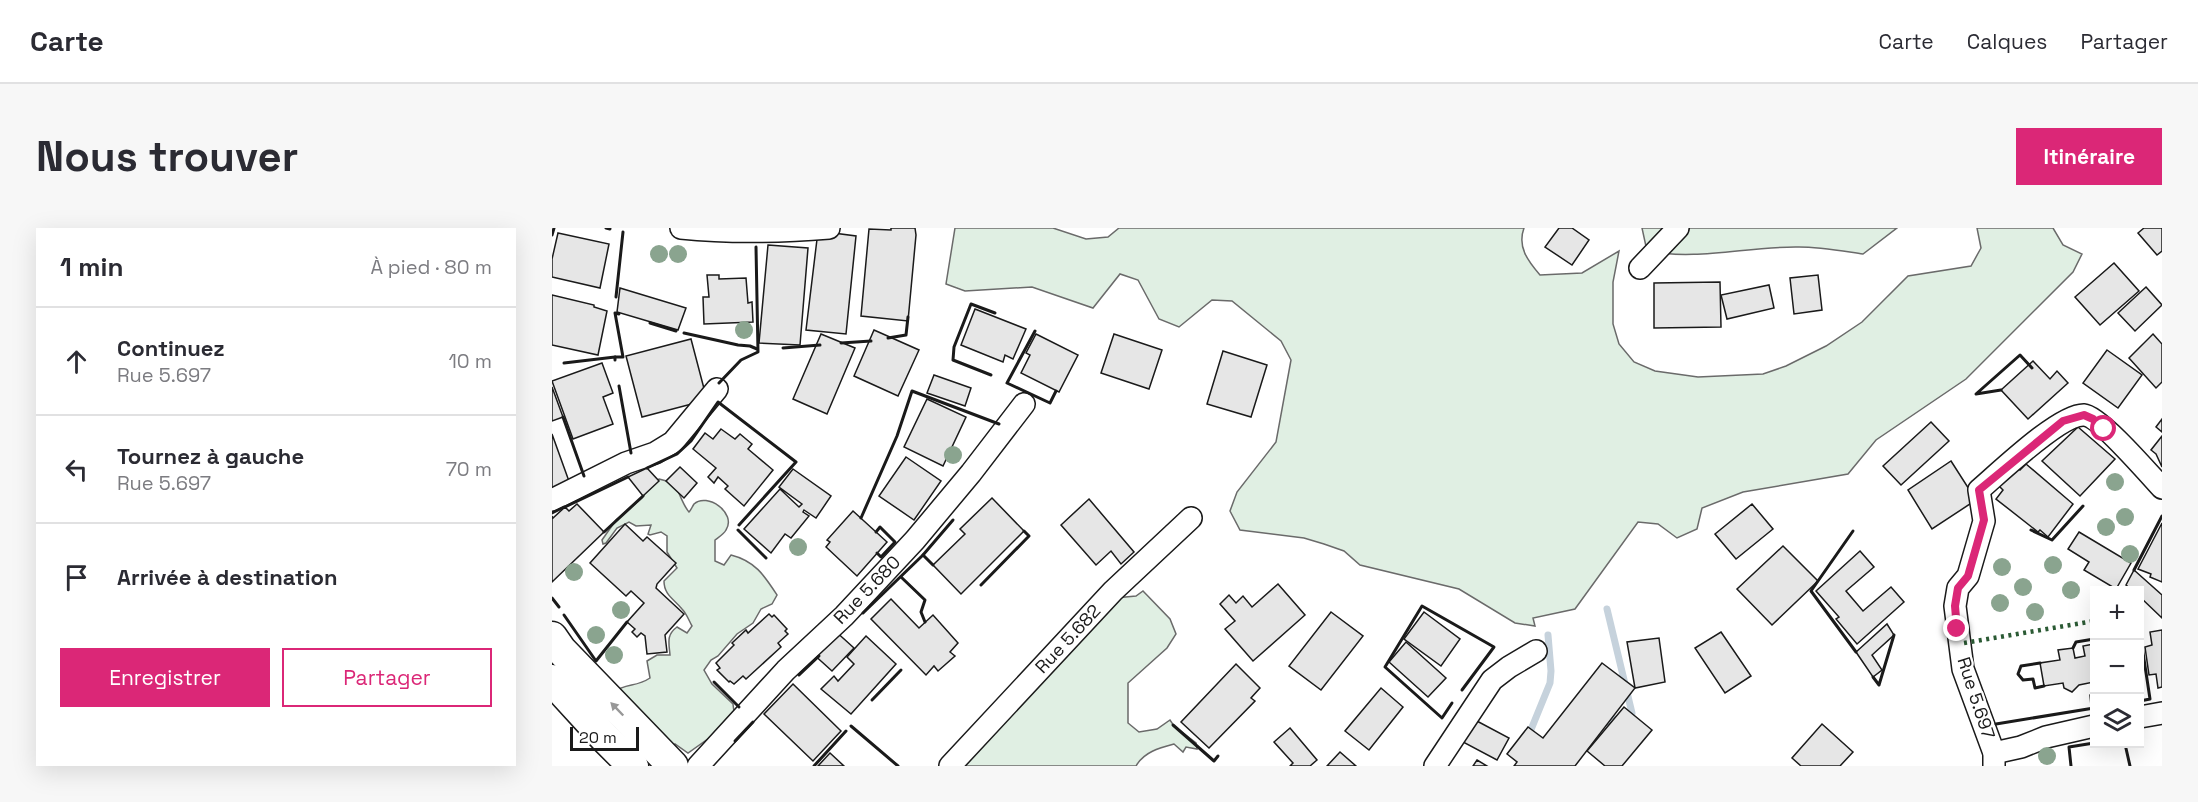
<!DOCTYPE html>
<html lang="fr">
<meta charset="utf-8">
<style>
body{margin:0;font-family:"Space Grotesk",sans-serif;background:#f7f7f7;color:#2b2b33}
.controls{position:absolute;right:18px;bottom:18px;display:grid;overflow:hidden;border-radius:0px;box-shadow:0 6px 24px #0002}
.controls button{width:54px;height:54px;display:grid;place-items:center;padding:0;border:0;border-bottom:2px solid #e1e1e2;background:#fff;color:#2b2b33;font:30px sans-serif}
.scale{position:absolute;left:18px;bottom:15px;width:69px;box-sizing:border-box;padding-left:6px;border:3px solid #1a1a1a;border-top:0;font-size:16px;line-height:21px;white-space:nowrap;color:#1a1a1a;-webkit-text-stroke:4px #fff;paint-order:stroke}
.stop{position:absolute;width:18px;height:18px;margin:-14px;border:4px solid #db2777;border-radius:50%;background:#fff}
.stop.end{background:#db2777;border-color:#fff;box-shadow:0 2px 6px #0008}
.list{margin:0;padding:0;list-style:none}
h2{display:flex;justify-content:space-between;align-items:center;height:78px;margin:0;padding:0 24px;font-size:26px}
h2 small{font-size:20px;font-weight:400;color:#7c7c81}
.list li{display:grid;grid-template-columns:39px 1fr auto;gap:18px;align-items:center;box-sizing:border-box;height:108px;padding:0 24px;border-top:2px solid #e1e1e2}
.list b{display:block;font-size:22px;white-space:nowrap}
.list p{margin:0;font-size:20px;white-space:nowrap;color:#7c7c81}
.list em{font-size:20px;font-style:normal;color:#7c7c81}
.actions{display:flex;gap:12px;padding:18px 24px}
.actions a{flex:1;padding:14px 0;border:2px solid #db2777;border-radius:0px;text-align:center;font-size:21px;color:#db2777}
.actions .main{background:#db2777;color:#fff}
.icon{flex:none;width:33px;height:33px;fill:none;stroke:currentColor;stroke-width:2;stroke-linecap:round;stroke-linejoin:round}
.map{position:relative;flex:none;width:1610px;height:538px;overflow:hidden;border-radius:0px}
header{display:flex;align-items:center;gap:36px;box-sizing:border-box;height:84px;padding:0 30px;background:#fff;border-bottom:2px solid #e1e1e2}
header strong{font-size:28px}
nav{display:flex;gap:33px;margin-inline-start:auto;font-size:21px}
.intro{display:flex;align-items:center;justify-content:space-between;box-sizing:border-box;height:144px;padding:0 36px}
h1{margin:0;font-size:42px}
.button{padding:15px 27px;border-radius:0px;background:#db2777;color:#fff;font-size:21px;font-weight:700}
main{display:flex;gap:36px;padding:0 36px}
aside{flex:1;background:#fff;border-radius:0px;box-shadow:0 6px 24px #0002}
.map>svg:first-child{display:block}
.green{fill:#e0efe3;stroke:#6a6a6a;stroke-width:1.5}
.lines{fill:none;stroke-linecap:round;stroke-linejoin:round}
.stream{stroke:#c6d2dc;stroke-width:7}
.building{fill:#e6e6e6;stroke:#1a1a1a;stroke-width:1.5}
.street-casing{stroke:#1a1a1a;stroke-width:24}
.secondary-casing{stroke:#1a1a1a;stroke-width:33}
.street{stroke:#fff;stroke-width:21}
.secondary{stroke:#fff;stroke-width:30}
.hedge{stroke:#2b5a34;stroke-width:4.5;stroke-dasharray:3 4.5;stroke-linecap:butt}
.wall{stroke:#1a1a1a;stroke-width:3}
.tree{fill:#8aa48f}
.oneway{fill:#989898}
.route{stroke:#db2777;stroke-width:8}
.labels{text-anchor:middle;stroke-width:4.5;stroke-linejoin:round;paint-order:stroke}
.street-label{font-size:18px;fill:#1a1a1a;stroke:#fff}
</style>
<header>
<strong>Carte</strong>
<nav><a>Carte</a><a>Calques</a><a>Partager</a></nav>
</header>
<div class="intro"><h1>Nous trouver</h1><a class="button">Itinéraire</a></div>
<main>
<aside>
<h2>1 min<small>À pied · 80 m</small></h2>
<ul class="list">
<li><svg class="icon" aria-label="ahead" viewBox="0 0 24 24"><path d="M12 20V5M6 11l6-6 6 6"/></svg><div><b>Continuez</b><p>Rue 5.697</p></div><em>10 m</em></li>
<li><svg class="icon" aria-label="left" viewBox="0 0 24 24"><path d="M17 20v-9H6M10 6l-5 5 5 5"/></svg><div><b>Tournez à gauche</b><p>Rue 5.697</p></div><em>70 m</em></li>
<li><svg class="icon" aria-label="arrive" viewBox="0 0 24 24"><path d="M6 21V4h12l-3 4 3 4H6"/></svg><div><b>Arrivée à destination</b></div></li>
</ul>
<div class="actions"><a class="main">Enregistrer</a><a>Partager</a></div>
</aside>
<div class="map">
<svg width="1610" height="538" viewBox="0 0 1610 538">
<rect width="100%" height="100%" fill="#fff"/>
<g class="green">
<path d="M 403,0 L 501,0 L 534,11 L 556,9 L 567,0 L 972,0 C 965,19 976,33 988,47 L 1030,45 L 1067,23 L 1061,54 L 1061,96 L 1067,116 L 1082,134 L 1103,143 L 1146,149 L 1211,146 L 1234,138 L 1274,118 L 1310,94 L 1356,48 L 1419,38 L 1429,20 L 1425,0 L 1501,0 L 1511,17 L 1530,26 L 1521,44 L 1414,151 L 1324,212 L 1296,246 L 1191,264 L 1150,280 L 1145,301 L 1125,310 L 1106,296 L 1086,294 L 1023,381 L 981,390 L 983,398 L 963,395 L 907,361 L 808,337 L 792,323 L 772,316 L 752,310 L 688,302 L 678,283 L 685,264 L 724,214 L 739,132 L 729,113 L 680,73 L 660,72 L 627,99 L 607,91 L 586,52 L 568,46 L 541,80 L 480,59 L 413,63 L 394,56 Z"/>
<path d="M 1090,0 L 1345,0 L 1311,26 C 1290,23 1268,19 1247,19 C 1196,18 1146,33 1095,23 Z"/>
<path d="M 107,251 L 122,255 C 128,265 130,276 137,284 C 139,282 140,279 142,276 C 155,264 185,285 174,302 C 172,306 167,309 163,312 L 163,333 L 172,337 L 179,327 C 203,333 212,347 225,367 L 220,376 L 209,381 L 201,395 L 185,406 L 166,428 L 159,432 L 152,442 L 160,456 L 181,476 L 182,484 L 160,508 L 136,525 L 123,516 L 114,524 L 60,465 C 75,454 83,460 98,450 L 95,433 L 105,427 L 118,427 C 117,415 114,407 125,399 L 135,405 L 140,398 C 137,393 135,386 130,381 C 122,371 112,367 112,353 L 125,340 L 115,324 L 115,308 L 109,304 L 98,307 L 96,306 L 99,297 L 84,298 L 77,294 L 65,300 L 54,315 L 51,316 L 50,312 L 64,292 L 90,270 L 96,260 Z"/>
<path d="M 591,363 L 618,391 L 624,406 L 615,420 L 576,455 L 576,495 L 587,504 L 605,501 L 618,492 L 622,498 L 644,515 L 645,521 L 634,519 L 631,524 L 622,516 C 607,520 592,524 584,538 L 401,538 L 563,370 L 584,368 Z"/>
</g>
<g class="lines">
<g class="stream">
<polyline points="1051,496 1080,485 1055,381"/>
<polyline points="976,509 998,455 999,443 996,407"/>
</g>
</g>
<g class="building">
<polygon points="339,0 363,0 364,7 356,93 309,88 317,1 339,2"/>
<polygon points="1007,0 1020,0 1037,12 1020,37 993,19"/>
<polygon points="1592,0 1610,0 1610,23 1605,27 1586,5"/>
<polygon points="266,3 304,8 294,106 254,102"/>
<polygon points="6,5 57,16 48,60 0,49 0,31"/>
<polygon points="216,17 256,20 248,117 207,115"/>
<polygon points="1562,35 1587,63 1548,97 1523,69"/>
<polygon points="155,47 167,47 167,51 194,50 196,75 200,74 201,94 152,96 151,69 157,69"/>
<polygon points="1266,47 1270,82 1242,86 1238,50"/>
<polygon points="1168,54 1169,99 1102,100 1102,55"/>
<polygon points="1217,57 1222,80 1175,91 1169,67"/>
<polygon points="1594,59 1610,77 1583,103 1566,85"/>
<polygon points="68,60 134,80 126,102 65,84"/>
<polygon points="0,67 42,77 42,79 55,83 46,127 0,117"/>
<polygon points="423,81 474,101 461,131 453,127 451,134 409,117"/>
<polygon points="322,102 367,122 346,168 302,148"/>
<polygon points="269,106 303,120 275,186 241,171"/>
<polygon points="484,106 526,127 507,164 469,145 478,127 474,125"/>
<polygon points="562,106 610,122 597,161 549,145"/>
<polygon points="1601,106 1610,116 1610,154 1604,160 1577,130"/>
<polygon points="139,111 155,172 90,189 74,128"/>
<polygon points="1555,122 1590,147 1566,180 1531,155"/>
<polygon points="671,123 715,137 699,189 655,176"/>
<polygon points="1481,133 1498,151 1505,143 1516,155 1476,191 1449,162"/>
<polygon points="50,135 61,165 51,169 61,196 21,211 0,153"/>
<polygon points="382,147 419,160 413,178 375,165"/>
<polygon points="0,159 11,189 0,193"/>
<polygon points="375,171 414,189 391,238 352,219"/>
<polygon points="1610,191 1610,204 1604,199"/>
<polygon points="1379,194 1397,213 1349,257 1331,238"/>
<polygon points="1526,199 1563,231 1528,268 1490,233"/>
<polygon points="169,201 183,211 188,206 200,216 196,221 221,242 192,278 173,261 176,258 166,249 162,255 156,249 164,240 141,221 153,205 161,211"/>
<polygon points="0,206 18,256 0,261"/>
<polygon points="1610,208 1610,239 1604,226 1599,222"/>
<polygon points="354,229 389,253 362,292 327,268"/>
<polygon points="1399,233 1424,272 1380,301 1356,262"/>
<polygon points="1474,236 1521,276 1496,309 1488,302 1486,304 1444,271 1451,262 1447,258 1464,239 1468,242"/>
<polygon points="128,239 145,255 132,270 114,253"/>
<polygon points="95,240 107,253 91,268 76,249"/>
<polygon points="241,241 279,268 264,290 252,282 251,284 257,288 239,310 233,306 219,325 192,301 228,261 247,279 250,276 227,259"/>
<polygon points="440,270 472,303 409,366 381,337 413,306 408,301"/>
<polygon points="537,271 582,324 569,336 559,323 544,337 509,297"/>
<polygon points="25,276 52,304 0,354 0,288 1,290 13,279 17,283"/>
<polygon points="1200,276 1221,301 1184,331 1163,306"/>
<polygon points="301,283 335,314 305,348 274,319 278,314 275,312"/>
<polygon points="1610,295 1610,354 1598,349 1599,346 1586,341"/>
<polygon points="73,296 91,313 95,309 124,335 105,356 104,360 132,386 113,407 115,424 95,426 93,408 89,405 85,409 80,404 83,401 75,394 92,375 79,363 74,368 38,335"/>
<polygon points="1527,304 1579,335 1564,361 1532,342 1537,334 1516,321"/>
<polygon points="1231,318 1266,353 1220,397 1185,361"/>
<polygon points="1308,323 1322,339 1294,363 1311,383 1339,359 1352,374 1305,416 1284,391 1287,389 1264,363"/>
<polygon points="1582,342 1610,367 1610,390 1588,369 1588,362 1580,362 1574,357"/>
<polygon points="726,356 753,387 701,433 673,401 683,393 668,376 677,367 684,375 691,368 700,379"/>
<polygon points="339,371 367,400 381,387 406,415 398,424 403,428 386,443 382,438 374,447 319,391"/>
<polygon points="779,384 811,408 769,462 737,438"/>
<polygon points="872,384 908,411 889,438 852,411"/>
<polygon points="217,386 220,389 222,387 235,401 233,403 236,406 226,415 229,419 194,451 191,448 182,456 178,453 177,454 165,442 168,440 164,435 182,417 180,415 194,402 196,405"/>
<polygon points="1335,396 1342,407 1320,427 1330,442 1321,449 1304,424"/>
<polygon points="281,401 302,420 280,443 259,424"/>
<polygon points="1610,402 1610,459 1606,460 1604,446 1597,447 1593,419 1600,417 1598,404"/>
<polygon points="1169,404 1199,448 1173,465 1143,420"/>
<polygon points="314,408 344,436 299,486 269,461 282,448 286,453 302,436 295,429"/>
<polygon points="1107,410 1113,454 1083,460 1075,414"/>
<polygon points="854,414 894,450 876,469 837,434"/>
<polygon points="1542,416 1542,454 1527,457 1520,464 1512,460 1511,455 1492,458 1488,435 1508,432 1506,422 1521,420 1523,430 1533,428 1531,418"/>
<polygon points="1050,435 1083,460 1023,538 962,538 965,534 955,526 976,499 991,510"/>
<polygon points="684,436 708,460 699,470 703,473 657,520 629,494"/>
<polygon points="241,456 289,503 261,533 212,486"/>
<polygon points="829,460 851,479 817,522 793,503"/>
<polygon points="1542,466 1542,477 1539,478 1538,467"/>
<polygon points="1072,479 1100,502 1070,538 1053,538 1035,523"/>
<polygon points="923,492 957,510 945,532 911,514"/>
<polygon points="1270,496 1301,524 1288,538 1249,538 1240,530"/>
<polygon points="738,500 765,532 758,538 738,538 741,535 722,514"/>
<polygon points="788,524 804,538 775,538"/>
<polygon points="278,525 292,538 266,538"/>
<polygon points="925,532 935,538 921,538"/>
</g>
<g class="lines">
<g class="street-casing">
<g id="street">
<path d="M 129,0 C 179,5 227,4 277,0"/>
<polyline points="1088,40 1126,0"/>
<polyline points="0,272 74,235 103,225 121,214 165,161"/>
<polyline points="1588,489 1610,485"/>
<polyline points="1442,525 1469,519 1494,509 1542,498"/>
<polyline points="146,538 234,442 292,388 363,312 419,245 472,176"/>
<polyline points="398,538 561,363 639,290"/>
<polyline points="883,538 940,452 957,439 984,423"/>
<path d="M 1442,538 L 1442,525 L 1411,441 L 1403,378 L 1406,360 L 1416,348 L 1432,293 L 1427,262 C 1447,245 1508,186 1532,187 C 1547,188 1598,247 1610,260"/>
</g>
</g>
<g class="secondary-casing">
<g id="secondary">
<polyline points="0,409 9,422 121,538"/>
<polyline points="0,452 53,510 81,538"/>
</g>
</g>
<use href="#street" class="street"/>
<use href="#secondary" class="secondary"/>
<polyline class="hedge" points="1412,415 1542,393"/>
<g class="wall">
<polyline points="54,0 58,1"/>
<polyline points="0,7 2,0"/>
<polyline points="64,69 71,4"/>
<polyline points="98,95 124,103"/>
<polyline points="483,103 455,155 498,175 504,163"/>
<polyline points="132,105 186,117 198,118 205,121"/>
<polyline points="336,110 354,107 356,89"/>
<polyline points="289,115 319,113"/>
<polyline points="231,120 268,117"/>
<polyline points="63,129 71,129 63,85 67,86"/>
<polyline points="12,135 63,129 63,132"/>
<polyline points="439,147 401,132 402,119 419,76 443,85"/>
<polyline points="167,155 189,132 206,124 204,19"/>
<polyline points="67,158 79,225"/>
<polyline points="1449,162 1424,166 1468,127 1480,140"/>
<polyline points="11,189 32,248"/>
<polyline points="95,240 125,226 139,213 166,174 244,234 187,297"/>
<polyline points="13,279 76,249"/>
<polyline points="0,285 12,279"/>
<polyline points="309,290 345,208 360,163 447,196"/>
<polyline points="186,302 214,330"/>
<polyline points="1479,302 1500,312 1531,278"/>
<polyline points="1301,303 1259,363 1304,424"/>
<polyline points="52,304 91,268"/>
<polyline points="324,304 328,299 343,314 329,329 325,325"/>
<polyline points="381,337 371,327 401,292"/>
<polyline points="1582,342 1610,288"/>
<polyline points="349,349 373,372 369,384 373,394"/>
<polyline points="429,357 477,308 472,303"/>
<polyline points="0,370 7,379"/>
<polyline points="311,385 371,327"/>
<polyline points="12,387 44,433 75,394"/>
<polyline points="1588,405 1598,471 1588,473"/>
<polyline points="1521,420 1524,414 1542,411"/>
<polyline points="1488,435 1469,438 1466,446 1471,452 1481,451 1483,460 1492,458"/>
<polyline points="247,447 267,428"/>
<polyline points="1321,449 1327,457 1342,407"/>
<polyline points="162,454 187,479"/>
<polyline points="320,472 349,442"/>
<polyline points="900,475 890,490 833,439 870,378 942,419 910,462"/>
<polyline points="1444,496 1542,480"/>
<polyline points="621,497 662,533 666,528"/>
<polyline points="299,498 346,538"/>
<polyline points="183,513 201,494"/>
<polyline points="1573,516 1578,538"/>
<polyline points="262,538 294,503"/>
<polyline points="1519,538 1517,519 1542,515"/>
</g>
</g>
<g class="tree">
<circle cx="107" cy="26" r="9"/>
<circle cx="126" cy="26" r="9"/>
<circle cx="192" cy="102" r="9"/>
<circle cx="401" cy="227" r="9"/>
<circle cx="1563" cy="254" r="9"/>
<circle cx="1573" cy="289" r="9"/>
<circle cx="1554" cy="299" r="9"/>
<circle cx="246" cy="319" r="9"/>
<circle cx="1578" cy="326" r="9"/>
<circle cx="1501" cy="337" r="9"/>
<circle cx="1450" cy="339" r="9"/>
<circle cx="22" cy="344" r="9"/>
<circle cx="1471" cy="359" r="9"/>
<circle cx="1519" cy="362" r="9"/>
<circle cx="1448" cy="375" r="9"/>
<circle cx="69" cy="382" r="9"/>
<circle cx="1483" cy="384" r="9"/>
<circle cx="44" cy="407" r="9"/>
<circle cx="62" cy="427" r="9"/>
<circle cx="1495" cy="528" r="9"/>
</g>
<defs><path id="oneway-solid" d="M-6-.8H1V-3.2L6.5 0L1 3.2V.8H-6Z" transform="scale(1.5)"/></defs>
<use class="oneway" href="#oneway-solid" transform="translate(65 481) rotate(-134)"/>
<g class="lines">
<polyline class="route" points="1405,401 1403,378 1406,360 1416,348 1432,292 1427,262 1511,193 1532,187 1541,191 1552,201"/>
</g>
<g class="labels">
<g class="street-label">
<text transform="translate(315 362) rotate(-46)" y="6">Rue 5.680</text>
<text transform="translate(516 411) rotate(-47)" y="6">Rue 5.682</text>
<text transform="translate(1424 470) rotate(72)" y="6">Rue 5.697</text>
</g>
</g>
</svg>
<div class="controls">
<button>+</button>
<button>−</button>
<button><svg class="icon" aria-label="layers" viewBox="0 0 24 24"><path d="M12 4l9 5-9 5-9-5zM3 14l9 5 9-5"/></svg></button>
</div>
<div class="scale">20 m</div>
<div class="stop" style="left:1552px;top:201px"></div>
<div class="stop end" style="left:1405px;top:401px"></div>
</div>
</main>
